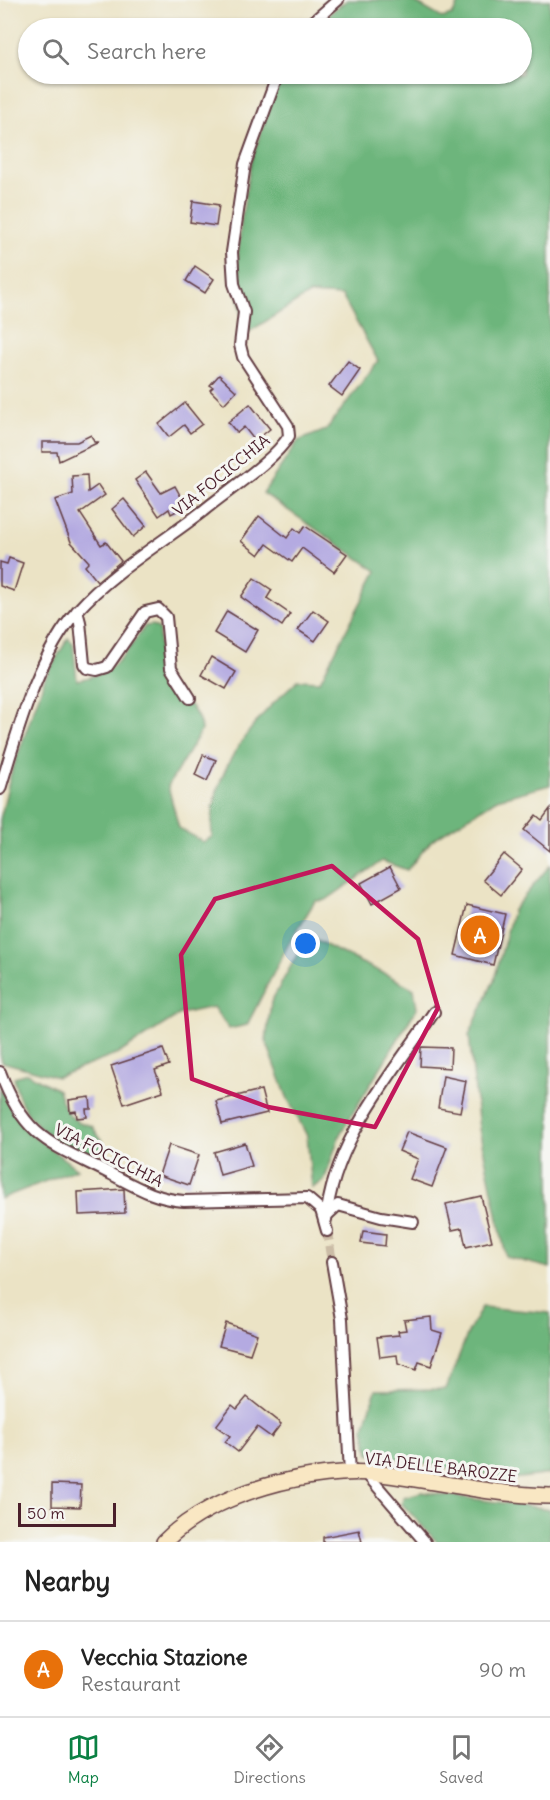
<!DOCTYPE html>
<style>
body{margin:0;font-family:Delius,sans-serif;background:#f2f2f2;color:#222}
.scale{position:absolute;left:18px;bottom:15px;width:98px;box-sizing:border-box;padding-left:6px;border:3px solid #4a1f2b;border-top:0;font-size:16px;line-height:21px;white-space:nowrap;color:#4a1f2b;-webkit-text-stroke:4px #f6f6f2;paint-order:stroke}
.you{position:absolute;left:306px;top:944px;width:21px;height:21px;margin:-15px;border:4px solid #fff;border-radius:50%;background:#1a73e8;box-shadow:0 0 0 9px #1a73e833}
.badge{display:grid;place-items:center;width:39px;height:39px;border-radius:50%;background:#0b8043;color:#fff;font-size:20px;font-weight:700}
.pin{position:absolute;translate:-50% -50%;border:3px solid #fff;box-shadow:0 2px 6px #0006}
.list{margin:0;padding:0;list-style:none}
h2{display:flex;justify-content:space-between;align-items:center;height:78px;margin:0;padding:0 24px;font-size:26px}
h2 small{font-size:20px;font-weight:400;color:#767676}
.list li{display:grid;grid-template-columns:39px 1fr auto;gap:18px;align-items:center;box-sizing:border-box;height:96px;padding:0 24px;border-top:2px solid #e0e0e0}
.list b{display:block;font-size:22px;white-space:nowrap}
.list p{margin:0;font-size:20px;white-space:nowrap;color:#767676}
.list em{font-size:20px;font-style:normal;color:#767676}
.icon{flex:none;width:33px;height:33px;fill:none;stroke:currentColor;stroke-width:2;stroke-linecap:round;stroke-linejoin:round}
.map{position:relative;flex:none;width:550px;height:1542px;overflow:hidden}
.search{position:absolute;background:#fff;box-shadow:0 2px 4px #0004;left:18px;right:18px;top:18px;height:66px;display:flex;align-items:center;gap:15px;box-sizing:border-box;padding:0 21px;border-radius:33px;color:#767676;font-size:22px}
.sheet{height:174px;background:#fff}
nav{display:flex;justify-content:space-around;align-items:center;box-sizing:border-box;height:84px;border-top:2px solid #e0e0e0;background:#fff;font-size:16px;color:#767676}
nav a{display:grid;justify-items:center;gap:3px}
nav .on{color:#0b8043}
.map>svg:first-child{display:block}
.forest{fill:#6db57b;stroke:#5c6a53;stroke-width:1.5}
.building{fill:#b4aae1}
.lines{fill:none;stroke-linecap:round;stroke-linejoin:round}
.minor-tunnel{stroke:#cbbca6;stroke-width:10;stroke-dasharray:10 5;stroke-linecap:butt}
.minor-casing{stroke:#623c42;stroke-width:14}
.secondary-casing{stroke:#623c42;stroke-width:18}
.minor{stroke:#fff;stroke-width:10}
.secondary{stroke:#f9e7c3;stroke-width:15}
.marked{fill:none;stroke:#c2185b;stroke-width:4.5;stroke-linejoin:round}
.labels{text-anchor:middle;stroke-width:6;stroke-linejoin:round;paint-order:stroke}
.street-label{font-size:16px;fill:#4a1f2b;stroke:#f6f6f2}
</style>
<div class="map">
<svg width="550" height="1542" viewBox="0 0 550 1542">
<rect width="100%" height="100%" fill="#f6f6f2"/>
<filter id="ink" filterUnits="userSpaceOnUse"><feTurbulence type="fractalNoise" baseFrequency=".0167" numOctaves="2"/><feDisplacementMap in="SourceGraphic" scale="12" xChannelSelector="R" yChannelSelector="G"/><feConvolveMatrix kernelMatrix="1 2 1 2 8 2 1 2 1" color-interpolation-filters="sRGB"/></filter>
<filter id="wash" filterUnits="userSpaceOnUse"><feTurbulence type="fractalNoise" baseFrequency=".008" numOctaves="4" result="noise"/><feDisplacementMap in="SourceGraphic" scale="24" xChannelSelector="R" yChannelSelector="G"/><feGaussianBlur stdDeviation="1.35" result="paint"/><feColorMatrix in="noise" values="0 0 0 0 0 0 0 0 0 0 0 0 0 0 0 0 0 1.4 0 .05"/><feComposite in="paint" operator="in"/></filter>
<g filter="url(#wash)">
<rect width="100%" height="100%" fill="#ebe3c5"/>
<g class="forest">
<path d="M 347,0 L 411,0 L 442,18 L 452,15 L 461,0 L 550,0 L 550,785 L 497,799 L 432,840 L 407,870 L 382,861 L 326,900 L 315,901 L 289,943 L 247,1025 L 229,1029 L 213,1007 L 180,1014 L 118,1054 L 57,1077 L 2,1062 L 0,1054 L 0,820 L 10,777 L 45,678 L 68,638 L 73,643 L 77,680 C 116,673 123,657 145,626 L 153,625 L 159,629 L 160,675 C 174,690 201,709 201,731 L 168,786 L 179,828 L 203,842 L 212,837 C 207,774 254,718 298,680 L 320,681 L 377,571 L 263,493 L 298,441 L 326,430 L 378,361 L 342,296 L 309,294 L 244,335 L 236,277 L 241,222 L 251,162 L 281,74 L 522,74 L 522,28 L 311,28 Z"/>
<polygon points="550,865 550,1268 506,1257 479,1129 469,1035 494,980 513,910"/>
<path d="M 308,935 C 342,956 379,969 414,989 L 417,1008 L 340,1134 L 324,1181 L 312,1188 L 307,1136 L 287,1097 L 266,1041 L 271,1002 Z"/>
<path d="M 27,1073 L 58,1090 C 66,1113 67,1120 92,1126 L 104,1144 L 93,1159 C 55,1142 20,1123 14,1077 Z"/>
<polygon points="0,1088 26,1130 77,1169 0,1199"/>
<polygon points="482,1307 550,1313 550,1474 512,1479 369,1454 364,1428 376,1390 446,1389 467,1335"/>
<polygon points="422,1492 550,1509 550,1542 437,1542 402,1504 403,1497"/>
</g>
<g id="blocks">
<g class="building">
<polygon points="193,201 219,205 216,226 190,222"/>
<polygon points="195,266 214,279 205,293 186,281"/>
<polygon points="348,361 360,370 342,396 329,386"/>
<polygon points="219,375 236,391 224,404 210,390 213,387 210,385"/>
<polygon points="185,403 202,424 190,433 184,425 169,437 159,424"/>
<polygon points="250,404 270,429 255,441 244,427 237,433 228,422"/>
<polygon points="91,435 94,442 99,442 59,461 57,452 42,452 42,442 77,442"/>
<polygon points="146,472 161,493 175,486 186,506 171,514 169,509 159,516 135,480"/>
<polygon points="87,475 88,492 98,485 105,495 80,513 101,545 106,542 121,561 97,581 85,566 89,562 71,542 55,500 73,494 72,476"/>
<polygon points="124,499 146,526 133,537 112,509"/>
<polygon points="259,516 287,538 294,528 300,533 305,526 347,554 334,572 302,548 292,562 267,544 259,555 241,541"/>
<polygon points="9,558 23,563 14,591 0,586 0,562 7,564"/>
<polygon points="254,578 272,590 267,598 290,614 282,626 241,597"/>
<polygon points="313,610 329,621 315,641 298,630"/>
<polygon points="227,611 258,630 245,652 214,633"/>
<polygon points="211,657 236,672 226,689 201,675"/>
<polygon points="203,755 216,760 207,781 195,775"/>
<polygon points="550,809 550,851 524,830 536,815 542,820"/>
<polygon points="504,854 522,869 501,895 483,880"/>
<polygon points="390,867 401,888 372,904 361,883"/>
<polygon points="467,905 505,914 493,965 455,955"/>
<polygon points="421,1047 451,1048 450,1068 420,1066"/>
<polygon points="163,1049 169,1065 155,1070 163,1091 124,1104 111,1066"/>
<polygon points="443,1076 466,1081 460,1112 438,1108"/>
<polygon points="261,1090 267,1113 222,1124 216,1101"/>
<polygon points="90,1097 91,1109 86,1109 87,1117 77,1118 76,1111 70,1112 69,1100"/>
<polygon points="407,1132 447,1147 432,1187 410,1179 418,1159 399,1151"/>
<polygon points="245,1143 252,1166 220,1175 214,1152"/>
<polygon points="169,1145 199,1155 189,1185 159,1175"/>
<polygon points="124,1189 125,1213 79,1215 78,1192"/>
<polygon points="481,1196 492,1241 466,1247 462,1228 452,1230 446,1204"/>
<polygon points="363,1231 386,1234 385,1246 361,1243"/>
<polygon points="431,1317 432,1330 442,1333 431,1366 419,1362 416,1370 398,1364 397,1355 380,1357 377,1337 399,1335 398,1331 406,1330 404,1320"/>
<polygon points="226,1323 257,1334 250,1354 219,1346"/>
<polygon points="247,1397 281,1424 271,1437 257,1427 238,1452 225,1442 230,1436 216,1426 232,1405 237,1409"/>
<polygon points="52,1484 81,1485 80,1507 52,1506"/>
<polygon points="359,1530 362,1542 323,1542 323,1537"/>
</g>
</g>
</g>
<g filter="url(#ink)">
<use href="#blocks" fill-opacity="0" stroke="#623c42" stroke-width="1.5"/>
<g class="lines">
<polyline class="minor-tunnel" points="327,1231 332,1262"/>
<g class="minor-casing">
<g id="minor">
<polyline points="306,28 338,0"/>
<polyline points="77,611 80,622 84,664 87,668 97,670 107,667 145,612 158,609 166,617 171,668 190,698"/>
<path d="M 0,789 C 17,733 38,654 78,610 C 113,571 162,543 203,511 C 227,491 274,461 289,436 L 288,426 L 243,357 L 240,345 L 244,312 L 234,284 L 232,252 L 245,164 L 278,74"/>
<path d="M 0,1072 C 24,1137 49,1143 107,1172 C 133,1185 154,1199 184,1201 L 307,1198 L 321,1210 L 327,1231"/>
<polyline points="326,1216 338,1205 381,1217 413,1222"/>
<path d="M 326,1220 C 333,1141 391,1076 434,1012"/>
<polyline points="332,1262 342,1319 350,1474"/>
<polyline points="366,1473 425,1542"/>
</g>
</g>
<g class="secondary-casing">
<path id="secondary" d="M 164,1542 C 213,1492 314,1466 382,1474 C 438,1481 493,1495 550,1496"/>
</g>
<use href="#minor" class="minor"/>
<use href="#secondary" class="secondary"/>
</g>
</g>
<path class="marked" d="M 332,866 L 418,939 L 438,1008 L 375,1127 L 268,1107 L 192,1079 L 181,955 L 215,899 Z"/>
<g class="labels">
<g class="street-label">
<text transform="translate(221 475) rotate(-39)" y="6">VIA FOCICCHIA</text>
<text transform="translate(109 1155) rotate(27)" y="6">VIA FOCICCHIA</text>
<text transform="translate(441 1467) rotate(7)" y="6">VIA DELLE BAROZZE</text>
</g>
</g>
</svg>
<div class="scale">50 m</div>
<div class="you"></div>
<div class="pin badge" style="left:480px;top:935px;background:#e8710a">A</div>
<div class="search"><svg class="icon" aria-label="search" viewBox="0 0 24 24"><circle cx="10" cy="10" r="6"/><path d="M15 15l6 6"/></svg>Search here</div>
</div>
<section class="sheet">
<h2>Nearby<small></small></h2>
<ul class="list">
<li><span class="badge" style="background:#e8710a">A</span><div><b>Vecchia Stazione</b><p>Restaurant</p></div><em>90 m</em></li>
</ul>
</section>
<nav>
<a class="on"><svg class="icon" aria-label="map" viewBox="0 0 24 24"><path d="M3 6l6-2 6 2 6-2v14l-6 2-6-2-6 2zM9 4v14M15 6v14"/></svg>Map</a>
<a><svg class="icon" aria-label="directions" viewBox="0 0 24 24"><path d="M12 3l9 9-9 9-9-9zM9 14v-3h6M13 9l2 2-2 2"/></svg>Directions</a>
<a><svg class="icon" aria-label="saved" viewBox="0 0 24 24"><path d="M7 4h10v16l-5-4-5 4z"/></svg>Saved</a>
</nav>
